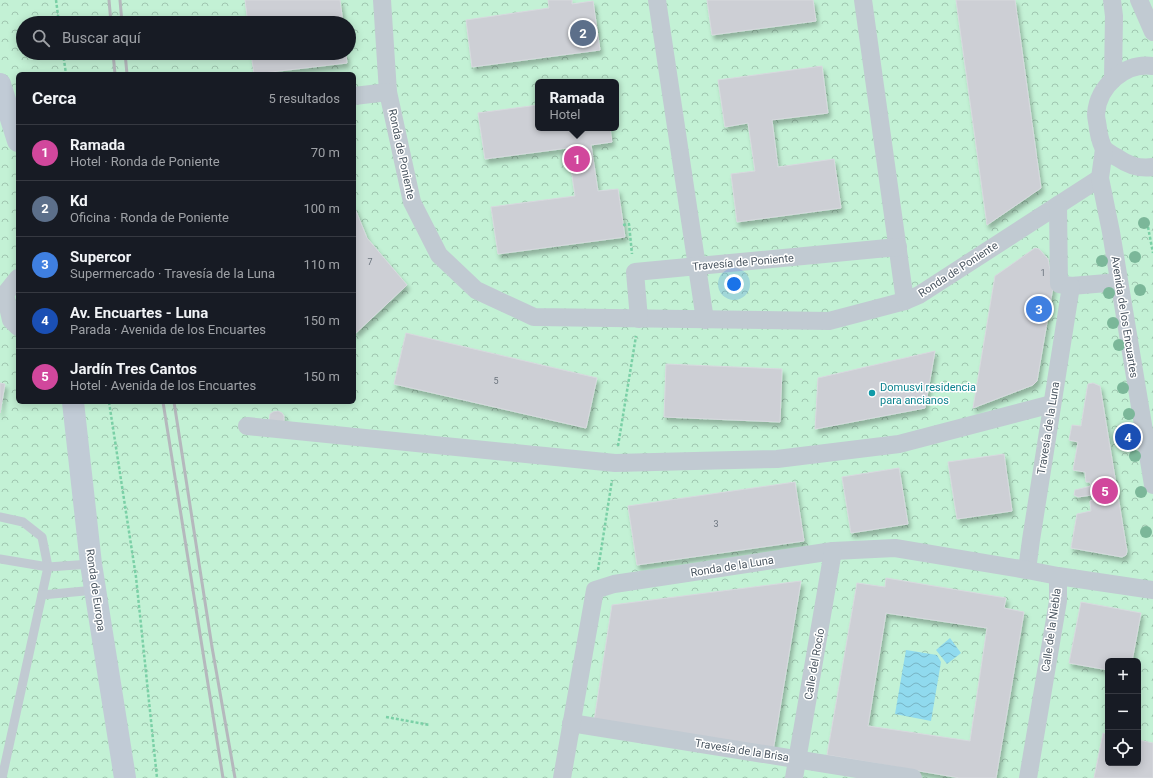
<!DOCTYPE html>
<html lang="es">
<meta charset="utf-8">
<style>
body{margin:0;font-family:Roboto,sans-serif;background:#242831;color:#f1f3f6}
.controls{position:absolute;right:12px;bottom:12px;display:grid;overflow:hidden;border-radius:6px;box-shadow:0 2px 10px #0003}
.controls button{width:36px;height:36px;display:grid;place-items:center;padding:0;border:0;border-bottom:1px solid #363941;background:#171b24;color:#f1f3f6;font:20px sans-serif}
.you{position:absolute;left:734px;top:284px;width:14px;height:14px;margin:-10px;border:3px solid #fff;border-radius:50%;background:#1a73e8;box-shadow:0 0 0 6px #1a73e833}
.badge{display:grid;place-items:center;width:26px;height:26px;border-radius:50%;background:#1a73e8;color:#fff;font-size:13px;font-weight:700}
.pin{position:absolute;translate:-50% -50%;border:2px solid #fff;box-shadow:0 1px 4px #0006}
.popup{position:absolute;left:535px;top:79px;width:84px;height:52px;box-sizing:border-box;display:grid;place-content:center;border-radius:6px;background:#171b24;filter:drop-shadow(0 1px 3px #0005);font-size:13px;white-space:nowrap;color:#9ea1a6}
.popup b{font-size:15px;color:#f1f3f6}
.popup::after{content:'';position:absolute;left:50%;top:100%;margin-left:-8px;border:8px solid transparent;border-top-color:#171b24}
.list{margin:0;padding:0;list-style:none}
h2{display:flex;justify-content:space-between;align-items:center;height:52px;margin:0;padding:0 16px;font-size:17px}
h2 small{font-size:13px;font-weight:400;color:#9ea1a6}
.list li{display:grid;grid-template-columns:26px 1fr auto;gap:12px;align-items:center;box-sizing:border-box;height:56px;padding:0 16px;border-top:1px solid #363941}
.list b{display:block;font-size:15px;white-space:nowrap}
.list p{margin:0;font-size:13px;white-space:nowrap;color:#9ea1a6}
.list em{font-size:13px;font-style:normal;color:#9ea1a6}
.icon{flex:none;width:22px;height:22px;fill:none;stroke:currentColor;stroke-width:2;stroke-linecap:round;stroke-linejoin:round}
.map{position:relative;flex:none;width:1153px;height:778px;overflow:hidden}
.search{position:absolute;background:#171b24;box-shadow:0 2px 10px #0003;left:16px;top:16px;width:340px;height:44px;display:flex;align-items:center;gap:10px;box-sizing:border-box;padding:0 14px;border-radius:22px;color:#9ea1a6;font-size:15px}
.panel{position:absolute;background:#171b24;box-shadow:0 2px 10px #0003;left:16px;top:72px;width:340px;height:332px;border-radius:6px}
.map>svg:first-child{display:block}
.park{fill:url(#park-crowns);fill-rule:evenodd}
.water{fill:url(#water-waves)}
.building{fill:#cdcfd5;stroke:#d7d9de;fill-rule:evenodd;filter:url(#shadow)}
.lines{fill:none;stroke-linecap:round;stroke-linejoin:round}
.path{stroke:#7ad0a6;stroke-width:2.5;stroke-dasharray:3 2;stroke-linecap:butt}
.lane{stroke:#c1cad2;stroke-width:9}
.street{stroke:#c1cad2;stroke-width:18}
.secondary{stroke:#c1cbd6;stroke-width:22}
.rail{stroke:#b5b8bd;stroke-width:3}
.tree{fill:#7bb799}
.culture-dot{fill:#0f9aa8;stroke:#fff;stroke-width:1.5}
.labels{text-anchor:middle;stroke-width:3;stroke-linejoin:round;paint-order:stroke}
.number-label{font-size:9px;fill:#6b747e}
.street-label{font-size:11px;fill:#4a5661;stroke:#fff}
.culture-label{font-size:11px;fill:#0d838f;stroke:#fff;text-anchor:start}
</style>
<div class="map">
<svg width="1153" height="778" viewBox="0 0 1153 778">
<defs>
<pattern id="park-crowns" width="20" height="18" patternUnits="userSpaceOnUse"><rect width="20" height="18" fill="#c3f1d5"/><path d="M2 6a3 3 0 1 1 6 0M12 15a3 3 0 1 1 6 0" fill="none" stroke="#a0c6b0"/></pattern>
<pattern id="water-waves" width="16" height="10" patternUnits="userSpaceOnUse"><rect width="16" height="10" fill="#90daee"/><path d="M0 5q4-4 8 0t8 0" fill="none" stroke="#78b4c4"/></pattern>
<filter id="shadow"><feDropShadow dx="2.5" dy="4.5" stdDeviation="2" flood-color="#0004"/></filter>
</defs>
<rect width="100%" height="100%" fill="#f5f3f3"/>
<path class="park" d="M 0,0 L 1153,0 L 1153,778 L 0,778 ZM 23,23 L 349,23 L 349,53 L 23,53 ZM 18,74 L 354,74 L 354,402 L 18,402 ZM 538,82 L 616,82 L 616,128 L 538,128 ZM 1108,661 L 1138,661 L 1138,763 L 1108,763 Z"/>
<g class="water">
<polygon points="950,638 961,653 947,664 936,650"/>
<polygon points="906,650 937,655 941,662 931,721 895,714"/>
</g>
<g class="building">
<polygon points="245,0 340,0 343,23 248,23"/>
<polygon points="548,0 572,0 572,4 593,1 600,50 472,67 466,20 549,8"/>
<polygon points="707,0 813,0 816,21 712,35"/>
<polygon points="956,0 1015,0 1041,188 987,225"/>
<polygon points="251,53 346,53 347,63 254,74"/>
<polygon points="822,66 828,113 772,120 778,167 834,159 841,208 737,222 731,174 755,171 748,123 725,127 718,80"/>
<polygon points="538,105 538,128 610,128 612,142 591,145 598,191 618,189 625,237 498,254 491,207 575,196 568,148 485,159 478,113"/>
<polygon points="354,206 367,238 407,285 356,333 354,331"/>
<polygon points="1035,248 1039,249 1048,259 1053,287 1037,381 1033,385 973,408 995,276"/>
<polygon points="406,333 597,378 586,428 394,384"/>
<polygon points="935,351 925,408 815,429 818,378"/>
<polygon points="666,364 782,369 780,422 664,417"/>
<polygon points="0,383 5,384 0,413"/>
<polygon points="1093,383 1100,386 1127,551 1126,555 1122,557 1071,548 1077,514 1091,511 1090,501 1093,500 1092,495 1078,497 1074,495 1075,490 1091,486 1090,482 1086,482 1085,472 1073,470 1078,442 1069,440 1072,425 1081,426 1087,389 1088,384"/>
<polygon points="278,411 282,413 284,416 284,423 269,421 270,414 273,412"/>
<polygon points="1004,454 1012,511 957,519 948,462"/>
<polygon points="899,468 908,524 851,533 842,477"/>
<polygon points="795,482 804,541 637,565 628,506"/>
<path d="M 886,578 L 1006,598 L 1004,608 L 1024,612 L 996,778 L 960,778 L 827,755 L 857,583 L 885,587 ZM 886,613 L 987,628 L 970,741 L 868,726 Z"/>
<polygon points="801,581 773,751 594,721 612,605"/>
<polygon points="1081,602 1141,613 1132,661 1108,661 1108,670 1069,663"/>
<polygon points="1103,733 1108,734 1108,763 1138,763 1138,740 1153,743 1153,778 1094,778"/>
</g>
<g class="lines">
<g class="path">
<polyline points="56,0 59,23"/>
<polyline points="63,53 66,74"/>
<polyline points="623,225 629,224 632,254"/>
<polyline points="1148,227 1153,253"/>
<polyline points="109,402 136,577 157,778"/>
<polyline points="618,446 636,336"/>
<polyline points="598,570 612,480"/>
<polyline points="386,717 430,725"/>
</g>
<g class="lane">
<polyline points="0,517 23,522 42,537 48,567 2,778"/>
<polyline points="0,559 48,567 91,564"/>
<polyline points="42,595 95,590"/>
</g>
<g class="street">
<polyline points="382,0 388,92 412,202 439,255 476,290 534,317 829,321 905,301 919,295 1100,178"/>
<polyline points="657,0 705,320"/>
<polyline points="863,0 905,301"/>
<polyline points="1112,0 1114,16 1113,79"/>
<polyline points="1139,0 1153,32"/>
<path d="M 1153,66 C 1125,62 1098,86 1096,114 C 1096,119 1098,125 1098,129 C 1099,135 1101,145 1105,150 C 1109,153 1114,156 1118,158 C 1128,165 1141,169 1153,167"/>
<polyline points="354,96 388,92"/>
<polyline points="1104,149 1100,178 1111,232 1153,485"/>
<polyline points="1058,205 1059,284 1071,286 1119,282"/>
<polyline points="18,278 5,294 11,320 18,327"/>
<polyline points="639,319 635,272 898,247"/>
<polyline points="247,426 615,463 777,459 899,444 1052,404"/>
<polyline points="1027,570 1031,540 1071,286"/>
<polyline points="571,723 913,778"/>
<polyline points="562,778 595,590 614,584 833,551 895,548 1027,570 1058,576 1153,590"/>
<polyline points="794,778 833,551"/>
<polyline points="1028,778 1058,601 1058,576"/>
</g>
<g class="secondary">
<polyline points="0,84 18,141"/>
<polyline points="73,402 91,564 125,778"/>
</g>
<g class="rail">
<polyline points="109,0 111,23"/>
<polyline points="120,0 122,23"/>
<polyline points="113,53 115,74"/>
<polyline points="125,53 127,74"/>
<polyline points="163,402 223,778"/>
<polyline points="174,402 212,647 235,778"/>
</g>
</g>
<g class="tree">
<circle cx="1144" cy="223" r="6"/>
<circle cx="1135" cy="257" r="6"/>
<circle cx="1102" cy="261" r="6"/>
<circle cx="1140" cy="290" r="6"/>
<circle cx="1109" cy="293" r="6"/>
<circle cx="1113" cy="323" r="6"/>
<circle cx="1119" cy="345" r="6"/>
<circle cx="1123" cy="388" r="6"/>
<circle cx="1129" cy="414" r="6"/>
<circle cx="1135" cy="456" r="6"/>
<circle cx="1141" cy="492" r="6"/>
<circle cx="1146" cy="532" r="6"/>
</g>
<circle class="culture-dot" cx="872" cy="393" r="4"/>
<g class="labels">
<g class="number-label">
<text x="370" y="265">7</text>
<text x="1043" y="276">1</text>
<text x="496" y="384">5</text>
<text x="716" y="527">3</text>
</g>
<g class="street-label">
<text transform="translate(402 154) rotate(78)" y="4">Ronda de Poniente</text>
<text transform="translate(743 262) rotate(-5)" y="4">Travesía de Poniente</text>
<text transform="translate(958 269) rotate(-33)" y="4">Ronda de Poniente</text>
<text transform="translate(1125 317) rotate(81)" y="4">Avenida de los Encuartes</text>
<text transform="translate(1048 428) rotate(-81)" y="4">Travesía de la Luna</text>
<text transform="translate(732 566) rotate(-9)" y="4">Ronda de la Luna</text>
<text transform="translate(96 590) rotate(82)" y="4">Ronda de Europa</text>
<text transform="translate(1051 630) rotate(-82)" y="4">Calle de la Niebla</text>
<text transform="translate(814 664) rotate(-80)" y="4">Calle del Rocío</text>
<text transform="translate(742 750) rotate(9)" y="4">Travesía de la Brisa</text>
</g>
<g class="culture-label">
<text x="880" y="391">Domusvi residencia<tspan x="880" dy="13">para ancianos</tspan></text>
</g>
</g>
</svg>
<div class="controls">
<button>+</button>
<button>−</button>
<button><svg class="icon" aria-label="locate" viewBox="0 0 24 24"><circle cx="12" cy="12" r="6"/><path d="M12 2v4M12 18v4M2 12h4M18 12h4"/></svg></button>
</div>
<div class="you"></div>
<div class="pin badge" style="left:577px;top:159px;background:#d1479c">1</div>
<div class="popup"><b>Ramada</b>Hotel</div>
<div class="pin badge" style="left:583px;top:33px;background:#5c6f8a">2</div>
<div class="pin badge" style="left:1039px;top:309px;background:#3f7fe0">3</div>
<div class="pin badge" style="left:1128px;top:437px;background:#1a4fb4">4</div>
<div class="pin badge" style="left:1105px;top:491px;background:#d1479c">5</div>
<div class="search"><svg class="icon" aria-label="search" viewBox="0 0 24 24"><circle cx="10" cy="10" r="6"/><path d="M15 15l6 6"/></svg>Buscar aquí</div>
<section class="panel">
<h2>Cerca<small>5 resultados</small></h2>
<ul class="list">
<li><span class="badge" style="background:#d1479c">1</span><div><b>Ramada</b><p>Hotel · Ronda de Poniente</p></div><em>70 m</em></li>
<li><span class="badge" style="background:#5c6f8a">2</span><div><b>Kd</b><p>Oficina · Ronda de Poniente</p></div><em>100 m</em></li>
<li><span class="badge" style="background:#3f7fe0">3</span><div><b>Supercor</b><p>Supermercado · Travesía de la Luna</p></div><em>110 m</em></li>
<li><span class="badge" style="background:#1a4fb4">4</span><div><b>Av. Encuartes - Luna</b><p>Parada · Avenida de los Encuartes</p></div><em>150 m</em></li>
<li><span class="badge" style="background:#d1479c">5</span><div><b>Jardín Tres Cantos</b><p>Hotel · Avenida de los Encuartes</p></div><em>150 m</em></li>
</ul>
</section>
</div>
